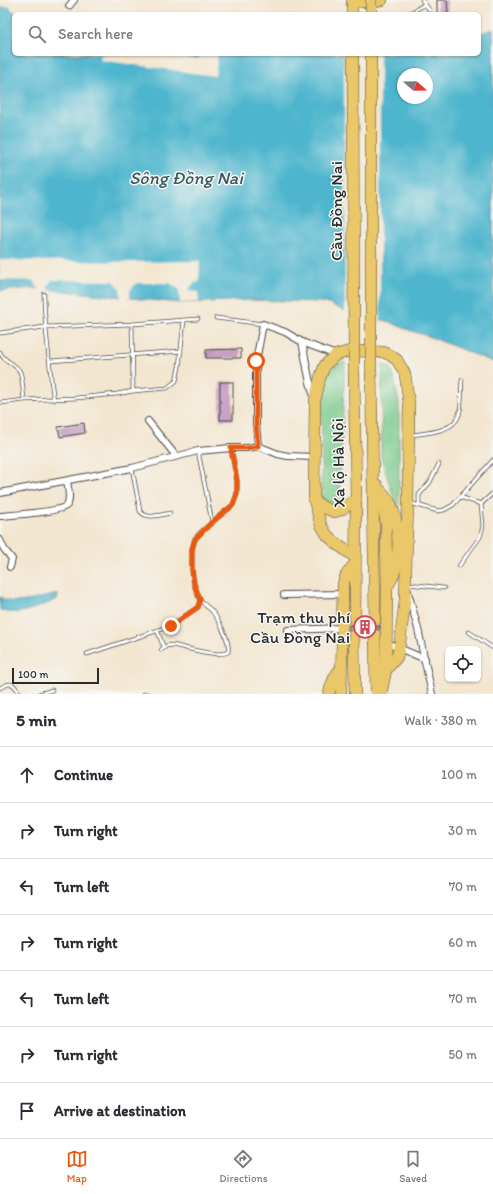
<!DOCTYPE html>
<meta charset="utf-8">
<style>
body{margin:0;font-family:Itim,sans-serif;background:#f7f7f7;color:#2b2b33}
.controls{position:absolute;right:12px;bottom:12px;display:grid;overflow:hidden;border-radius:6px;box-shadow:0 1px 3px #0004}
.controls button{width:36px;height:36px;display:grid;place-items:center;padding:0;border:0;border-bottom:1px solid #e1e1e2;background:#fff;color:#2b2b33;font:20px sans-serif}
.compass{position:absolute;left:397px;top:68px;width:36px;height:36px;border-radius:50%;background:#fff;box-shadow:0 1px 3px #0004;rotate:110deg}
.scale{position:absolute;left:12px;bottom:10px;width:87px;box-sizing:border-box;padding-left:4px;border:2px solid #2b2b2b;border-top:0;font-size:11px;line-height:14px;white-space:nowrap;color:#2b2b2b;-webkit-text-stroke:3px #f6f6f2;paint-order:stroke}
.stop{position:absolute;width:12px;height:12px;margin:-9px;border:3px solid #ea580c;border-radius:50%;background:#fff}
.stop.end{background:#ea580c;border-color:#fff;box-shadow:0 1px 4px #0008}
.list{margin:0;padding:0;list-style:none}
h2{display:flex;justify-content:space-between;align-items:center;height:52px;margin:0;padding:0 16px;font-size:17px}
h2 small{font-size:13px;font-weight:400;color:#7c7c81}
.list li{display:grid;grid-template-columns:26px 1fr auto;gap:12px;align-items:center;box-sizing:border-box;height:56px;padding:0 16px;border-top:1px solid #e1e1e2}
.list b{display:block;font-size:15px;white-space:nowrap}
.list em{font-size:13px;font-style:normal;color:#7c7c81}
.icon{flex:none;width:22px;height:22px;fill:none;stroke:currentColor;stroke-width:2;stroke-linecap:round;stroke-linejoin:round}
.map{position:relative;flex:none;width:493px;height:694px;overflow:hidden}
.search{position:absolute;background:#fff;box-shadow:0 1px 3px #0004;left:12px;right:12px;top:12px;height:44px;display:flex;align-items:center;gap:10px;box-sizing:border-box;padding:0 14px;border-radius:6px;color:#7c7c81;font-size:15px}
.sheet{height:444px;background:#fff}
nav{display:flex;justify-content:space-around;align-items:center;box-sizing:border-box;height:56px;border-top:1px solid #e1e1e2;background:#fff;font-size:11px;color:#7c7c81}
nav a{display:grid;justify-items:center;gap:2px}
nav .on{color:#ea580c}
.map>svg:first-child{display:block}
.green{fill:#78c889;stroke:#527a5a}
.water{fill:#4eb5cd;stroke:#3c707c;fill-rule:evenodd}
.pier{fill:#f3e6d0}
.building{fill:#c299c1}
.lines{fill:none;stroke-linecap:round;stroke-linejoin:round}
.lane-casing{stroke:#494744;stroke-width:4.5}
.street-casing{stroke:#494744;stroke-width:8}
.highway-casing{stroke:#494744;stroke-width:12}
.lane{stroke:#fff;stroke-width:3}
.street{stroke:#fff;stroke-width:6}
.highway{stroke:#eac769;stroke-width:11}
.highway-bridge-casing{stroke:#494744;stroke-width:12;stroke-linecap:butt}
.highway-bridge{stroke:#eac769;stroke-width:11}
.route{stroke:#ea580c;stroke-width:5}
.labels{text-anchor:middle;stroke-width:3;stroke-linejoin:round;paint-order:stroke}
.street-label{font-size:17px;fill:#2b2b2b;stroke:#f6f6f2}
.poi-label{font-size:17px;fill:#2b2b2b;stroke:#f6f6f2;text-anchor:end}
.water-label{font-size:18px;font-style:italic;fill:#375b64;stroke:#f6f6f2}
</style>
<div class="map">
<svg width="493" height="694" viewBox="0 0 493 694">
<rect width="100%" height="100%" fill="#f6f6f2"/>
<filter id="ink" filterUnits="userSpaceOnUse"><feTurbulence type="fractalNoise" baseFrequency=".025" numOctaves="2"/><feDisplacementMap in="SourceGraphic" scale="8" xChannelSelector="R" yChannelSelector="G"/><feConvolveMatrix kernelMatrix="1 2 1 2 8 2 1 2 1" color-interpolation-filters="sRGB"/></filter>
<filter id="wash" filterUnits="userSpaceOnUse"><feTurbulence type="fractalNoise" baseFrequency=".012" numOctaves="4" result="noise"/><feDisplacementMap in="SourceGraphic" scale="16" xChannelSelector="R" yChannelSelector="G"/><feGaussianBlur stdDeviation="0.9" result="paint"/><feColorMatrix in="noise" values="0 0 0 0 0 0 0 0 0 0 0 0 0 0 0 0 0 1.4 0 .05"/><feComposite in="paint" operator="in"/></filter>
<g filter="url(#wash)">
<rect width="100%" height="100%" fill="#f3e6d0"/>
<g class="green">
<path d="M 345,362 L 339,502 L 335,506 L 332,507 L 321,498 L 322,391 C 326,375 327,366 345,362 Z"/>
<polygon points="382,363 391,368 394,377 399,404 399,515 381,457"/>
</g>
<g class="water">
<path d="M 9,7 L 16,14 L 14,14 L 14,54 L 479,54 L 479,34 L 493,29 L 493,362 L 433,338 L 406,329 L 387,321 L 350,313 L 329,304 L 320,302 L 250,300 L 180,303 L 34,288 L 0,291 L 0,8 ZM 403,74 L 427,74 L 427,98 L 403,98 Z"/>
<path d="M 58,594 L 57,599 C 40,607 18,617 0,610 L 0,597 C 15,608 41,597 58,594 Z"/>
</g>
<g class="pier">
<polygon points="101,54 166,54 197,59 202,54 218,54 215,76 100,60"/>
<polygon points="344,54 380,54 380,321 345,313"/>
<polygon points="0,260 129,262 200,261 199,282 194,283 187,291 198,292 199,302 180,303 179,289 170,283 137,283 130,290 130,298 121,298 120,288 114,281 52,280 48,285 48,291 40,291 34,281 0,280"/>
</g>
<g id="blocks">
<g class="building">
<polygon points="437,0 447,0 448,14 437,14"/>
<polygon points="241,349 241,358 206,358 206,350"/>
<rect x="220" y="382" width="13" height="38"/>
<polygon points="84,423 85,433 60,437 58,427"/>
<polygon points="362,621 368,621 369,624 372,627 376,628 380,626 379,630 375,628 372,629 368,635 361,635 360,631 354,628 349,630 349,625 355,628 358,627 361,625"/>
</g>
</g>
</g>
<g filter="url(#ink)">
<use href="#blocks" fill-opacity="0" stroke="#494744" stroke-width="1"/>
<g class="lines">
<g class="lane-casing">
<g id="lane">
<polyline points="422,0 430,11"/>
<polyline points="409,14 425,4"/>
<path d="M 44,294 C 44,316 47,337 49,359 C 51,373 51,386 54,400"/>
<polyline points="216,318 263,324"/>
<polyline points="132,324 133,391"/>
<polyline points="0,333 45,327 132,324 198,319"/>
<path d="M 0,352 C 3,362 16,363 20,372 C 23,380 23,392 24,400"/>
<polyline points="50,361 181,351"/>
<polyline points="0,403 24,400 76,398 117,394 133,391 167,388 176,381 179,367 184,320"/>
<path d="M 411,435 C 428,433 457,432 460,411 C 462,401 461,390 462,380"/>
<polyline points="198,451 212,522"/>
<path d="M 132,468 L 140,511 C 146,520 160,515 170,513"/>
<polyline points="460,497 481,504 493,493"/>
<polyline points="410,503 438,511 444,510 453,505 493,460"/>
<polyline points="419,505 419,495 430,482 439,464"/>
<polyline points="459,566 480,537 483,526 481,504"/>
<polyline points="408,584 444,588"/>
<polyline points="157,630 164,648"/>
<polyline points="469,632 493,648"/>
<path d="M 161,650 L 166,646 L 172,645 C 183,647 219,658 228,652 C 231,642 218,619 212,611 C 208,607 203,604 200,600"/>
<polyline points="87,654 171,626 198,607 200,600 194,584 192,570 192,549 195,539 201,532 233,505 237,494 237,481 231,448"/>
<path d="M 0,688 C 12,681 13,683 20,694"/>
<polyline points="39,694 52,690"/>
<polyline points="144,694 148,694"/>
</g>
</g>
<g class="street-casing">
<g id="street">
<polyline points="69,6 74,0"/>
<path d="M 302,342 C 306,360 308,379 314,397"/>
<polyline points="148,421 176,456"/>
<polyline points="258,446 256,424 256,361 263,324 285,332 302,342 336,355"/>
<polyline points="0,493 132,468 198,451 231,448 248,448 258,446 278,454 288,456 314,457"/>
<path d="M 0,516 C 10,515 62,512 67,505 C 71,499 68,488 67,481"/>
<polyline points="0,540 4,549 12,559 10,567"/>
<polyline points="408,592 418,629 432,694"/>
<polyline points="284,595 343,594"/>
<polyline points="288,630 342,628"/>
<polyline points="387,643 425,659"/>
</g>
</g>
<g class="highway-casing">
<g id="highway">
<polyline points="352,0 352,14"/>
<path d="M 355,0 C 363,4 373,1 382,0"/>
<polyline points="354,368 356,499 355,621"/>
<path d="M 371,368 C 373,452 373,536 375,621"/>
<polyline points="377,485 384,511 386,524 387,586 386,670 381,694"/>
<path d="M 380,490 C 385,495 390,500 392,507 C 400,526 401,569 388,585"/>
<polyline points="314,500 323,507 334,512 341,510 356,499"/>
<polyline points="355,557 338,545 327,535 321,525 314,500 315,401 320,378 325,365 336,355 350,351 383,352 390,355 397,360 405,374 409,404 408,503 405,600 400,642 397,657 386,670"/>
<polyline points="354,635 355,694"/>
<polyline points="375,635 376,694"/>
<path d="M 329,694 C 331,683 334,676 341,668"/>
<polyline points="341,694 343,584 346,575 355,563"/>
</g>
</g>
<use href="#lane" class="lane"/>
<use href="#street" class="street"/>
<use href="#highway" class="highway"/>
<g class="highway-bridge-casing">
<g id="highway-bridge">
<polyline points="371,0 371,14"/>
<polyline points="353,54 354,368"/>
<polyline points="371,54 371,368"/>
</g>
</g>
<use href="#highway-bridge" class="highway-bridge"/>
</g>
</g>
<g class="lines" filter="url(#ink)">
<polyline class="route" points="171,626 198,607 200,600 194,584 192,570 192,549 195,539 212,522 233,505 237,494 237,481 231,448 248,448 258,446 256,424 256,361"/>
</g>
<defs>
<g id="building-ring" transform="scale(1.15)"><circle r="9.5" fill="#f6f6f2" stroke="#d1495b" stroke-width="1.5"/><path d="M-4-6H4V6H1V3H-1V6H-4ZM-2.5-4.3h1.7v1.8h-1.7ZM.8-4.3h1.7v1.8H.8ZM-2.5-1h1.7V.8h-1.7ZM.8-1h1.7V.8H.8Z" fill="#d1495b"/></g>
</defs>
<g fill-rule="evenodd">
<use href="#building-ring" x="365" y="627"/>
</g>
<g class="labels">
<g class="street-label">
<text transform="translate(336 211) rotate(-90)" y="6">Cầu Đồng Nai</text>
<text transform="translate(338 463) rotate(-91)" y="6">Xa lộ Hà Nội</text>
</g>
<g class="poi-label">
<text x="350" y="623">Trạm thu phí<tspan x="350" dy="20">Cầu Đồng Nai</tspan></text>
</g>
<g class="water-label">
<text x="186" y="184">Sông Đồng Nai</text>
</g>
</g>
</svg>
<div class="controls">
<button><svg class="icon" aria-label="locate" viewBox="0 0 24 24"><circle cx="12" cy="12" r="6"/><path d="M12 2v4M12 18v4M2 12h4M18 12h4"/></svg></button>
</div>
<svg class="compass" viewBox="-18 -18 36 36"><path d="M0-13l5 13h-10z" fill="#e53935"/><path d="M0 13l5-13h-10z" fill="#7c7c81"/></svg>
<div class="scale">100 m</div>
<div class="stop" style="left:256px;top:361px"></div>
<div class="stop end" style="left:171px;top:626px"></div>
<div class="search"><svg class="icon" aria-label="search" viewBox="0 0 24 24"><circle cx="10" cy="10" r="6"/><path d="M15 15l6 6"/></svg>Search here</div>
</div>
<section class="sheet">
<h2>5 min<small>Walk · 380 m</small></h2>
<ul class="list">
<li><svg class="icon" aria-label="ahead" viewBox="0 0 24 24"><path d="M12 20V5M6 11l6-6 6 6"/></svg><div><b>Continue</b></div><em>100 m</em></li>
<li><svg class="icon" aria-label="right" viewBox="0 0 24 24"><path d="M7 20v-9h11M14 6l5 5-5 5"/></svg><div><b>Turn right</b></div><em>30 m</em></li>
<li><svg class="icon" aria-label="left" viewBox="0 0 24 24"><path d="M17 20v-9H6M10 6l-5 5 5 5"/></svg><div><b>Turn left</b></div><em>70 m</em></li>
<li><svg class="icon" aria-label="right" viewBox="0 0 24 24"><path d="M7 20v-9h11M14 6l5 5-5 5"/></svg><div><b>Turn right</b></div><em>60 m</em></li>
<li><svg class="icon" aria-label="left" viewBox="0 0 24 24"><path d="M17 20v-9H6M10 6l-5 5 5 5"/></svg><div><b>Turn left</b></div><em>70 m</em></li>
<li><svg class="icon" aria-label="right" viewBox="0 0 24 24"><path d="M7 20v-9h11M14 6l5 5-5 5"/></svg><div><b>Turn right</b></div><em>50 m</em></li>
<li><svg class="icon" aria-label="arrive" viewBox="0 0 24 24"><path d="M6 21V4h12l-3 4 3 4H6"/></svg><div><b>Arrive at destination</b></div></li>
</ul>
</section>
<nav>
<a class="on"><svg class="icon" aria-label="map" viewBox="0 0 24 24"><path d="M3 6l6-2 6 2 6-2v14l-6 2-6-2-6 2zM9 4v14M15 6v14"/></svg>Map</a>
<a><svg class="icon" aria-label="directions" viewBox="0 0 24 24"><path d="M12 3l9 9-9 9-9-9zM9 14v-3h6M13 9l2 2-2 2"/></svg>Directions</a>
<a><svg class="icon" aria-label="saved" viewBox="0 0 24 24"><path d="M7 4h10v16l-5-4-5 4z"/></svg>Saved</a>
</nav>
